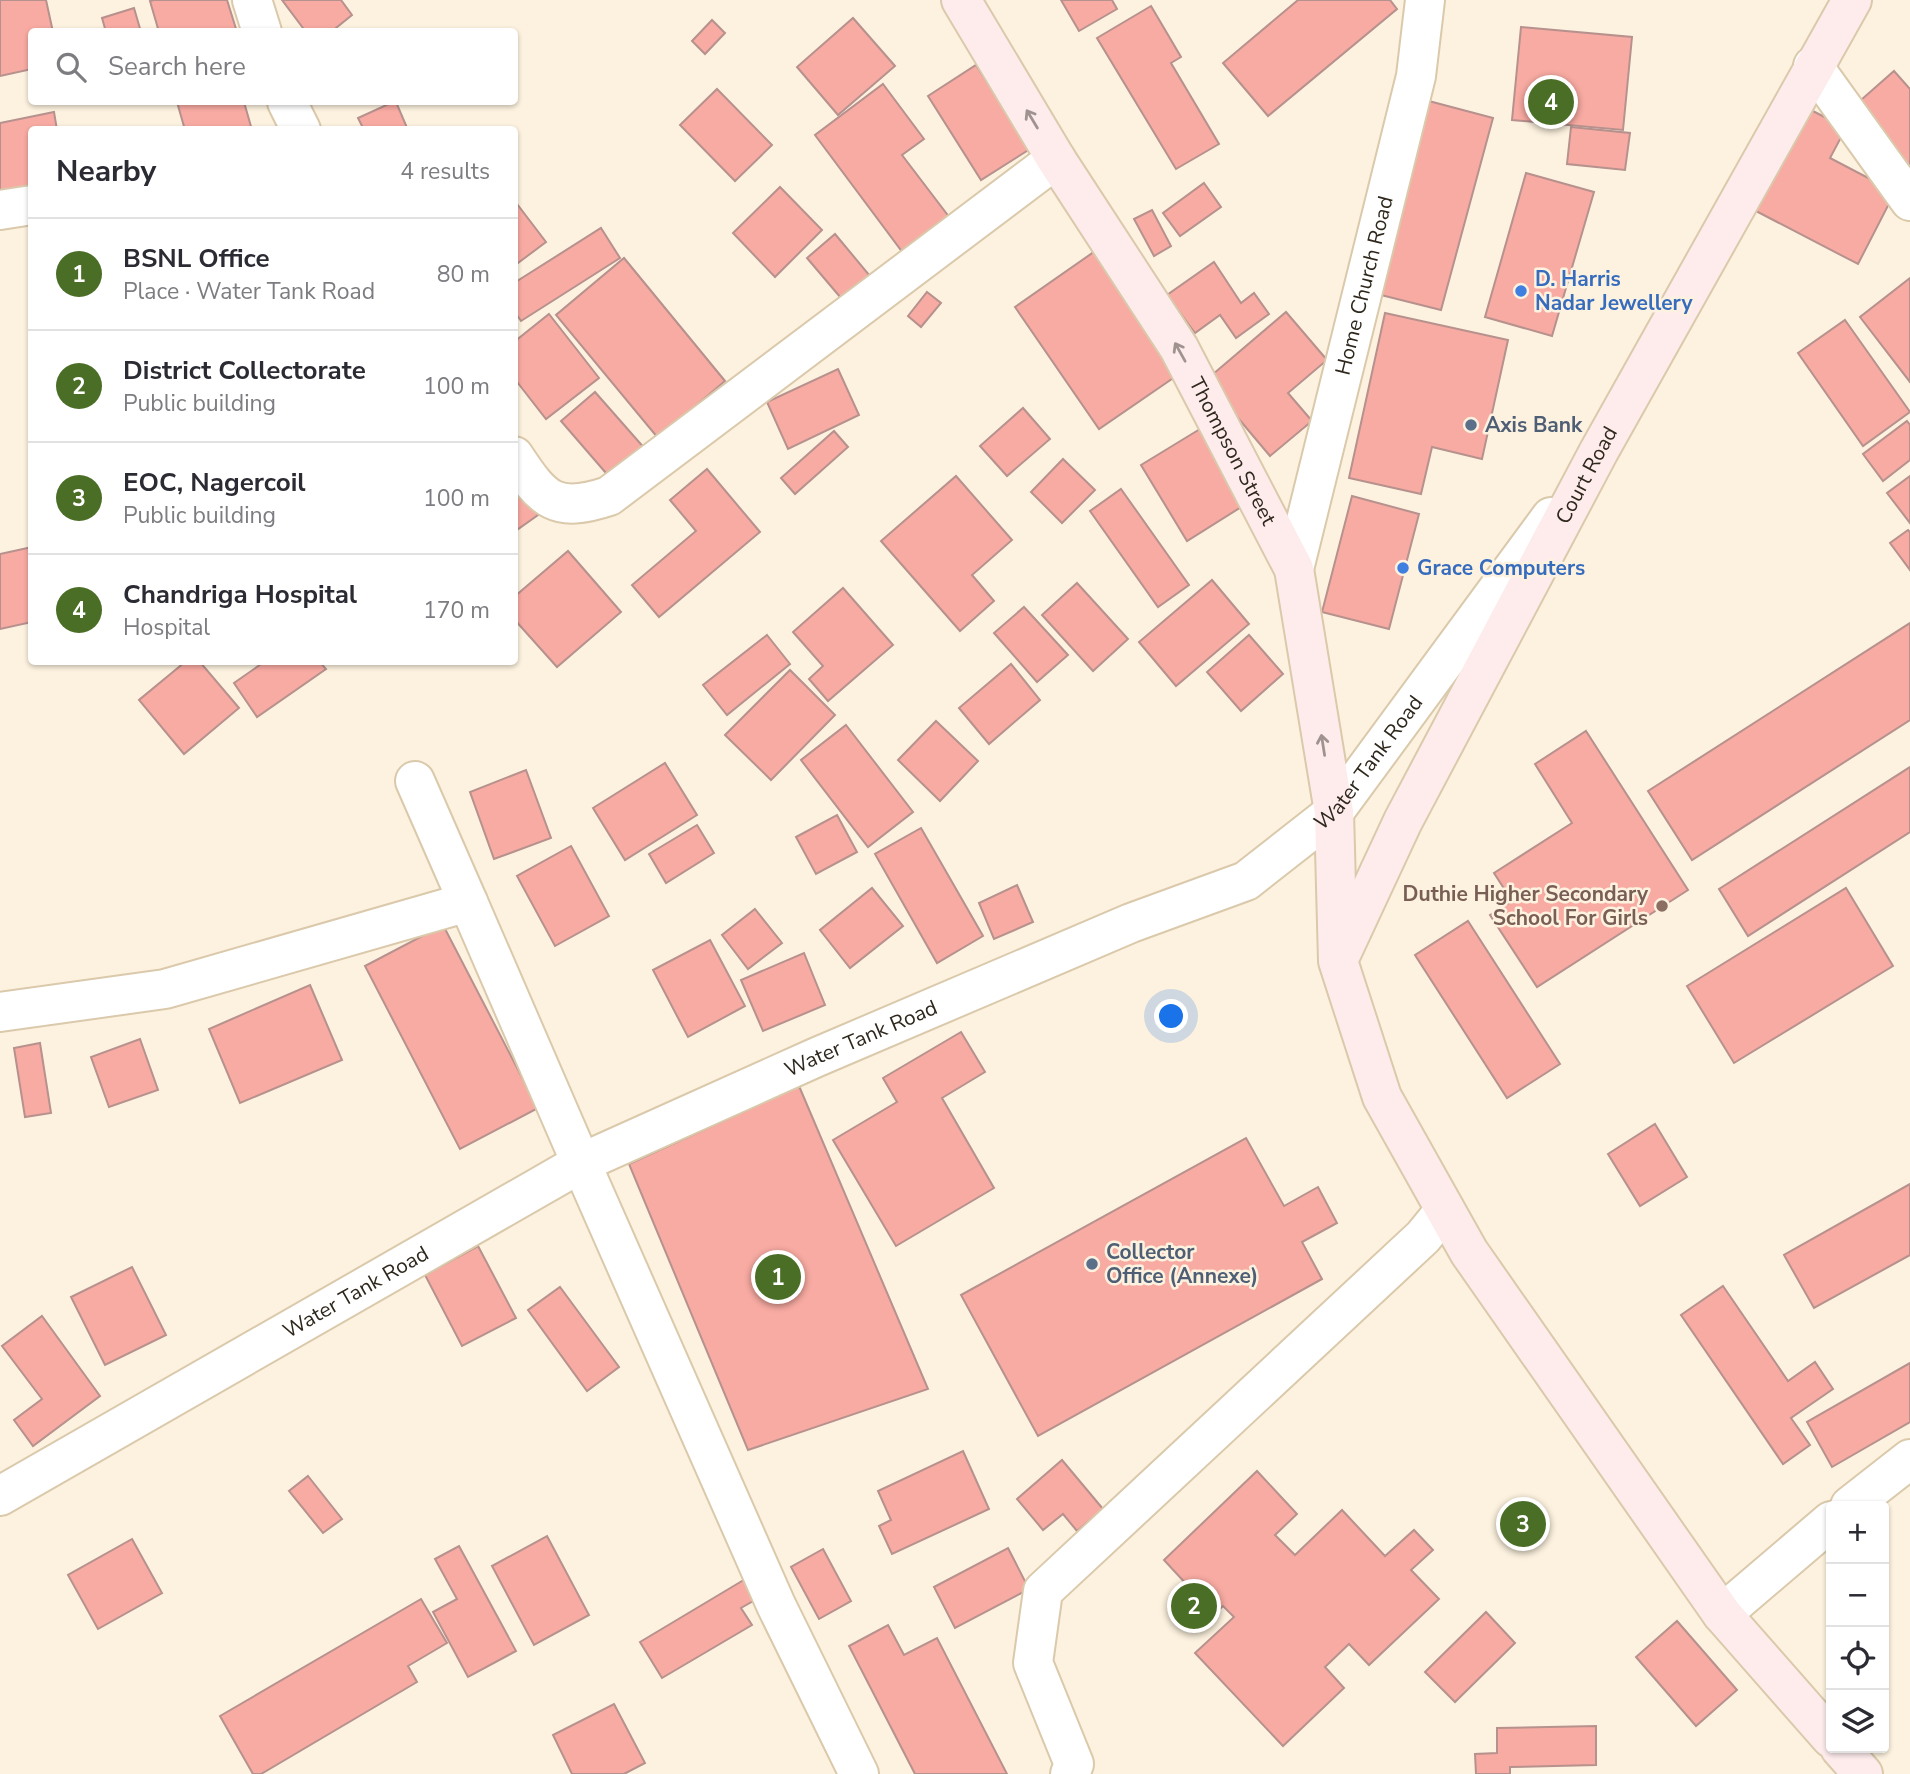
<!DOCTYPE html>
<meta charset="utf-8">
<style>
body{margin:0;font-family:"Nunito Sans",sans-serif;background:#f7f7f7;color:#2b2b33}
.controls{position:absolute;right:21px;bottom:21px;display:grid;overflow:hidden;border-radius:7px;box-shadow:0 2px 5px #0004}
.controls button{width:63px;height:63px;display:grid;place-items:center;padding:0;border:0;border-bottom:2px solid #e1e1e2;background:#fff;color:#2b2b33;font:35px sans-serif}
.you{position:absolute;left:1172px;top:1017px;width:24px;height:24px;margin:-18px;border:5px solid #fff;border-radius:50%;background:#1a73e8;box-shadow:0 0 0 10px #1a73e833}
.badge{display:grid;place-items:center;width:46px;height:46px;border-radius:50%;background:#4b6e27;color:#fff;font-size:23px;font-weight:700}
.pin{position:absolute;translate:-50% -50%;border:4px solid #fff;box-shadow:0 2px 7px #0006}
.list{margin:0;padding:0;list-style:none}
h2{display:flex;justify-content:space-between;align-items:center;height:91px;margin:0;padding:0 28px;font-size:30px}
h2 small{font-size:23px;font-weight:400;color:#7c7c81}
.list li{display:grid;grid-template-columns:46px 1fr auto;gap:21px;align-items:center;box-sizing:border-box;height:112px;padding:0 28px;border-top:2px solid #e1e1e2}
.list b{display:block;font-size:26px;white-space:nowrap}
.list p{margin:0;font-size:23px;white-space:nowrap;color:#7c7c81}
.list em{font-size:23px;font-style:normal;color:#7c7c81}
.icon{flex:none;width:38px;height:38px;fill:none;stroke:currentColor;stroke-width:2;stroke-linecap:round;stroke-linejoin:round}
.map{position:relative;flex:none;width:1910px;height:1774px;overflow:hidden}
.search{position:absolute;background:#fff;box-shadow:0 2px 5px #0004;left:28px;top:28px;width:490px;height:77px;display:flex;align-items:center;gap:18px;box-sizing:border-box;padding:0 24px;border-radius:7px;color:#7c7c81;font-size:26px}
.panel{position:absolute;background:#fff;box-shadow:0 2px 5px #0004;left:28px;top:126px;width:490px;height:539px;border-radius:7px}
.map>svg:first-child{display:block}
.building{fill:#f8aba2;stroke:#b6918d;stroke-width:2}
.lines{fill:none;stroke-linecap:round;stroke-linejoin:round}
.minor-casing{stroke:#dac9ab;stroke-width:42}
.tertiary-casing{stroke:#dac9ab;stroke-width:42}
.secondary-casing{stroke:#dac9ab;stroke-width:42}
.minor{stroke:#fff;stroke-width:38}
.tertiary{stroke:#fff;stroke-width:38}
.secondary{stroke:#feeced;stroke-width:38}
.oneway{stroke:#a0938f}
.shop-dot{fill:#3f7fe0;stroke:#fdf2df;stroke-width:2.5}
.service-dot{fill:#5c6f8a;stroke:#fdf2df;stroke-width:2.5}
.education-dot{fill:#8d6e63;stroke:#fdf2df;stroke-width:2.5}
.labels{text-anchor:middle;stroke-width:5;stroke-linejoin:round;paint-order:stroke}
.shop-label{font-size:21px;font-weight:bold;fill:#366cbe;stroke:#fdf2df;text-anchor:start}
.street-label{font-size:21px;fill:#2e271c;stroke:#fdf2df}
.service-label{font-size:21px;font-weight:bold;fill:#4e5e75;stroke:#fdf2df;text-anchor:start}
.education-label{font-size:21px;font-weight:bold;fill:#785e54;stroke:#fdf2df;text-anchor:end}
</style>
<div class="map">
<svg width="1910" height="1774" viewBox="0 0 1910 1774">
<rect width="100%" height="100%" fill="#fdf2df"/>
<g class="building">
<polygon points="0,0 46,0 53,32 32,32 32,69 0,76"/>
<polygon points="154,0 227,0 237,32 159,32 150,1"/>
<polygon points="282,0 341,0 352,15 331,32 306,32"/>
<polygon points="1061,0 1112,0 1117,9 1079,31"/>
<polygon points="1298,0 1390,0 1397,9 1268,116 1223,63"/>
<polygon points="1151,6 1181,57 1171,63 1219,144 1176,169 1097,38"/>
<polygon points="134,8 141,32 106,32 102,18"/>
<polygon points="853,18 895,66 838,115 797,67"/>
<polygon points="712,20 725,33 705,54 692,41"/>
<polygon points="1521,27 1632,37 1623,130 1512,120"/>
<polygon points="976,65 1030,149 981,180 928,96"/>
<polygon points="1894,71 1910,89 1910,173 1853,107"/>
<polygon points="883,84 924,139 902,155 953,222 906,257 815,135"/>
<polygon points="717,89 772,145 735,181 680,125"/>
<polygon points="1425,100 1493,118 1441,310 1373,293"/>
<polygon points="177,102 244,102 252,130 185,130"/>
<polygon points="393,102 396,102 408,130 364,130 358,118"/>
<polygon points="1807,108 1846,128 1830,158 1895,192 1858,264 1754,210"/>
<polygon points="54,112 57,130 32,130 32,192 0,198 0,123"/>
<polygon points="1571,127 1630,133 1625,170 1567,164"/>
<polygon points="1526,173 1594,192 1552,336 1485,317"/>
<polygon points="1204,183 1221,207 1180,236 1163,213"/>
<polygon points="780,187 822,230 775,277 733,233"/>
<polygon points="514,200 546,242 514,266"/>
<polygon points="1152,210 1171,246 1154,256 1134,219"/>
<polygon points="601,228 620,258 521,321 514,311 514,283"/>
<polygon points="835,234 880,288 852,311 807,258"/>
<polygon points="1098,249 1182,372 1099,429 1015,307"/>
<polygon points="624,258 725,381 658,438 556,315"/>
<polygon points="1214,262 1241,303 1254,293 1269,314 1236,338 1220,315 1195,333 1167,295"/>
<polygon points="1910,278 1910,382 1860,317"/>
<polygon points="927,292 941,303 921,327 908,316"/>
<polygon points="1286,312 1327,360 1288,393 1312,421 1270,456 1206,380"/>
<polygon points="1385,313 1508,340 1482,459 1432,447 1421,494 1349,478"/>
<polygon points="549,314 599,378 546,419 514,378 514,342"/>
<polygon points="1845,320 1910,412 1863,446 1798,353"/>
<polygon points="838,369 859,415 788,449 767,402"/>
<polygon points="595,392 646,450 612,480 561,421"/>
<polygon points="1023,408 1050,439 1007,476 980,446"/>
<polygon points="1907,421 1910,425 1910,460 1883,481 1863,454"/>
<polygon points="1200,429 1246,504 1187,541 1141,465"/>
<polygon points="834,431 848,447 795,494 781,478"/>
<polygon points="1063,459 1095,490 1062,523 1031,492"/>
<polygon points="707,469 760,532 659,617 632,585 696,531 670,500"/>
<polygon points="956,476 1012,540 972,575 994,601 960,631 881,541"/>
<polygon points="1910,476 1910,523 1887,493"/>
<polygon points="517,486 538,515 514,532 514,487"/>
<polygon points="1121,489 1189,585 1158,607 1090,511"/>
<polygon points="1352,496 1419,514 1389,629 1322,612"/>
<polygon points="1908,530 1910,532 1910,570 1890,543"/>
<polygon points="32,547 32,622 0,629 0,554"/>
<polygon points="568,551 621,612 557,667 514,619 514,597"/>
<polygon points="1212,580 1249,624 1176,686 1139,642"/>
<polygon points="1077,583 1128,639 1093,671 1042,615"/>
<polygon points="843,588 893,645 828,701 809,679 823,666 793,632"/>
<polygon points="1024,607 1068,655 1037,682 994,633"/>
<polygon points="1910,623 1910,720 1692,860 1648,791"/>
<polygon points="767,635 790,664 727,715 703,685"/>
<polygon points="1249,635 1283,674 1241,711 1207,672"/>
<polygon points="185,662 200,662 239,708 184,754 139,700"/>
<polygon points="264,662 320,662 326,669 257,717 234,683"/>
<polygon points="1011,664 1040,700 989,744 959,708"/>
<polygon points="790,670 835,715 771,780 725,735"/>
<polygon points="936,721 978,761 940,801 898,760"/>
<polygon points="846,725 913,812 868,847 801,760"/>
<polygon points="1586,731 1688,890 1537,987 1490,915 1512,901 1494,873 1572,823 1535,764"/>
<polygon points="665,763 697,815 625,860 593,808"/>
<polygon points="1910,767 1910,832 1748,936 1719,889"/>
<polygon points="526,770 551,838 494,859 470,792"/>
<polygon points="837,815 857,852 816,874 796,837"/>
<polygon points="697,825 714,853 666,883 649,854"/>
<polygon points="921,828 983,936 937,963 875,854"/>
<polygon points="571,846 609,916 555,946 517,876"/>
<polygon points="1017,885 1033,922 994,939 979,903"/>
<polygon points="872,888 903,926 850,968 820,930"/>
<polygon points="1846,888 1893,966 1734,1063 1687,986"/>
<polygon points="755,909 782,943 748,969 722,935"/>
<polygon points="1468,921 1560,1064 1507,1098 1415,955"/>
<polygon points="443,925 538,1108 460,1149 365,966"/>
<polygon points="710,940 745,1006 688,1037 653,970"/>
<polygon points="804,953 825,1005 763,1031 741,980"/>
<polygon points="310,985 342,1060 240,1103 209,1029"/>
<polygon points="961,1032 985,1072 942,1098 994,1188 896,1246 833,1140 897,1102 883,1078"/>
<polygon points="140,1039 158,1090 109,1107 91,1057"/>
<polygon points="40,1043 51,1113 25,1117 14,1048"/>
<polygon points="799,1086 928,1389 748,1450 629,1164"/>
<polygon points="1655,1124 1687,1177 1640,1206 1608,1154"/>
<polygon points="1246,1138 1284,1206 1318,1187 1337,1223 1302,1242 1322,1279 1038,1436 961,1295"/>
<polygon points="1910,1184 1910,1255 1814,1308 1784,1255"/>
<polygon points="478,1246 516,1318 462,1346 425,1275"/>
<polygon points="132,1267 166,1335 105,1365 71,1297"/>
<polygon points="1723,1286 1788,1381 1815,1362 1833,1389 1791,1418 1810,1445 1783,1464 1681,1315"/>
<polygon points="560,1287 619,1367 587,1391 528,1310"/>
<polygon points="42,1316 100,1396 33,1446 14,1420 42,1399 2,1346"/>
<polygon points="1910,1363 1910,1422 1832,1467 1807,1422"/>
<polygon points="963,1451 989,1509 892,1554 879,1526 891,1520 878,1491"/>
<polygon points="1062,1460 1103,1509 1077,1531 1063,1514 1043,1530 1017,1499"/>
<polygon points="1257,1471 1297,1514 1275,1535 1295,1555 1342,1510 1385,1556 1414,1530 1433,1550 1411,1570 1439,1599 1369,1665 1349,1644 1325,1667 1344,1688 1283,1746 1195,1653 1234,1617 1223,1606 1214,1614 1164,1560"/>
<polygon points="308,1476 342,1519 323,1533 289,1491"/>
<polygon points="547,1536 589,1615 534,1645 492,1566"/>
<polygon points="132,1539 162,1593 98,1629 68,1575"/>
<polygon points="459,1546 516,1651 468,1677 433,1612 457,1599 435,1559"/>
<polygon points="1008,1548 1029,1589 955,1628 934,1587"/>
<polygon points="823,1549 851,1601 819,1619 791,1567"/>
<polygon points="757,1572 769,1592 741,1608 752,1625 662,1678 640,1642"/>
<polygon points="421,1599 447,1643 408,1666 417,1682 261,1774 253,1774 220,1716"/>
<polygon points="1486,1612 1515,1643 1455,1702 1425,1672"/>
<polygon points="1677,1621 1737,1690 1696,1726 1636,1657"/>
<polygon points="888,1625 904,1655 937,1638 1007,1774 915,1774 849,1646"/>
<polygon points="614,1704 645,1763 624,1774 572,1774 553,1735"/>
<polygon points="1596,1726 1596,1765 1510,1767 1510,1774 1476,1774 1475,1754 1497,1753 1497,1728"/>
</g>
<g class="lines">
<g class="minor-casing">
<g id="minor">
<polyline points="252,0 262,32"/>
<polyline points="1813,66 1910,201"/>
<polyline points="287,102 301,130"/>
<polyline points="0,210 32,205"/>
<path d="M 514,456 C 543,500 555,514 609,496 L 1056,159"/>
<path id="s1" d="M 1294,569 L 1416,76 L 1425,0"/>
<polyline points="415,781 468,902"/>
<polyline points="0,1012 165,989 468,902 581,1163 776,1605 859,1774"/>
<polyline points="1850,1506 1910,1459"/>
<polyline points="1722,1614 1831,1521"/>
<polyline points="1070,1774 1074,1764 1033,1663 1043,1591 1423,1237 1445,1210"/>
</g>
</g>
<g class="tertiary-casing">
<g id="tertiary">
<path id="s2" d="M 0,1496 L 581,1163 L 817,1057 L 1131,923 L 1246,881 L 1334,812 L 1551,517"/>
</g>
</g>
<g class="secondary-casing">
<g id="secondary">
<path id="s3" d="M 961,0 L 1056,159 L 1179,348 L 1294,569 L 1334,812 L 1338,961 L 1382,1097 L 1469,1252 L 1722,1614 L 1831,1738"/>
<path id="s4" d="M 1342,952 L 1403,821 L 1599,451 L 1852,0"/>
<polyline points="1840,1748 1863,1774"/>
</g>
</g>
<use href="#minor" class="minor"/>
<use href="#tertiary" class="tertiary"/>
<use href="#secondary" class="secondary"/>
</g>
<defs><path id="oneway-shaft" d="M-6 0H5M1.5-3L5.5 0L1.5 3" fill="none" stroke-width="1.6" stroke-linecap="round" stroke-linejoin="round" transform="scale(1.75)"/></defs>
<g class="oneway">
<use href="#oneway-shaft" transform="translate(1032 119) rotate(-121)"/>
<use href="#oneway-shaft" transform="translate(1180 352) rotate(-119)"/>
<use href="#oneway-shaft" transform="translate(1323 745) rotate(-99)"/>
</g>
<g class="shop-dot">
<circle cx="1521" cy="291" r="7"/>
<circle cx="1403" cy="568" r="7"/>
</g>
<g class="service-dot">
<circle cx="1471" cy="425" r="7"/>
<circle cx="1092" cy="1264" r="7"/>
</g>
<circle class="education-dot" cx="1662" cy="906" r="7"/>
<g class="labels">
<g class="shop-label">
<text x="1535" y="286">D. Harris<tspan x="1535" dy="24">Nadar Jewellery</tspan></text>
<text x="1417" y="575">Grace Computers</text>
</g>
<g class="street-label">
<text dy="7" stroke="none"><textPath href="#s1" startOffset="292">Home Church Road</textPath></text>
<text dy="7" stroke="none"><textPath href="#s3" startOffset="527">Thompson Street</textPath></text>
<text dy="7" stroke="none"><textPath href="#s4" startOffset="536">Court Road</textPath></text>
<text dy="7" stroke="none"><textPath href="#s2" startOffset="1564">Water Tank Road</textPath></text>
<text dy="7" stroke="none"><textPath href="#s2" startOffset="976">Water Tank Road</textPath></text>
<text dy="7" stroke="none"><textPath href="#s2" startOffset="410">Water Tank Road</textPath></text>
</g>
<g class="service-label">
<text x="1485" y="432">Axis Bank</text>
<text x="1106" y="1259">Collector<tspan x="1106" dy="24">Office (Annexe)</tspan></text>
</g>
<g class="education-label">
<text x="1648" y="901">Duthie Higher Secondary<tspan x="1648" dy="24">School For Girls</tspan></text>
</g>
</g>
</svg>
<div class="controls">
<button>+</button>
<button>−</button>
<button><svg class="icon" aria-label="locate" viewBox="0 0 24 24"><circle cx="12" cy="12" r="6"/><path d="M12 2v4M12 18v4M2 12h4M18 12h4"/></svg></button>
<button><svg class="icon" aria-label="layers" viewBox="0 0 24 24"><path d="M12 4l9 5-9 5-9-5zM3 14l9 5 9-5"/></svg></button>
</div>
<div class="you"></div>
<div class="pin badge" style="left:778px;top:1277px">1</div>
<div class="pin badge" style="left:1194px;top:1606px">2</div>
<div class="pin badge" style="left:1523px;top:1524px">3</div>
<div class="pin badge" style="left:1551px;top:102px">4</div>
<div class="search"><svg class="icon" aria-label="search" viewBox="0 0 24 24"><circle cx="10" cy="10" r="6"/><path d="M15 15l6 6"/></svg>Search here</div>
<section class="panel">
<h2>Nearby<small>4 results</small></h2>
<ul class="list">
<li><span class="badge">1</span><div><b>BSNL Office</b><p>Place · Water Tank Road</p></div><em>80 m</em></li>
<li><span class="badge">2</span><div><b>District Collectorate</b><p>Public building</p></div><em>100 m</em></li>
<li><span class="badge">3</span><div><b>EOC, Nagercoil</b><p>Public building</p></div><em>100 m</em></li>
<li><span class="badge">4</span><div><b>Chandriga Hospital</b><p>Hospital</p></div><em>170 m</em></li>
</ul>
</section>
</div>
